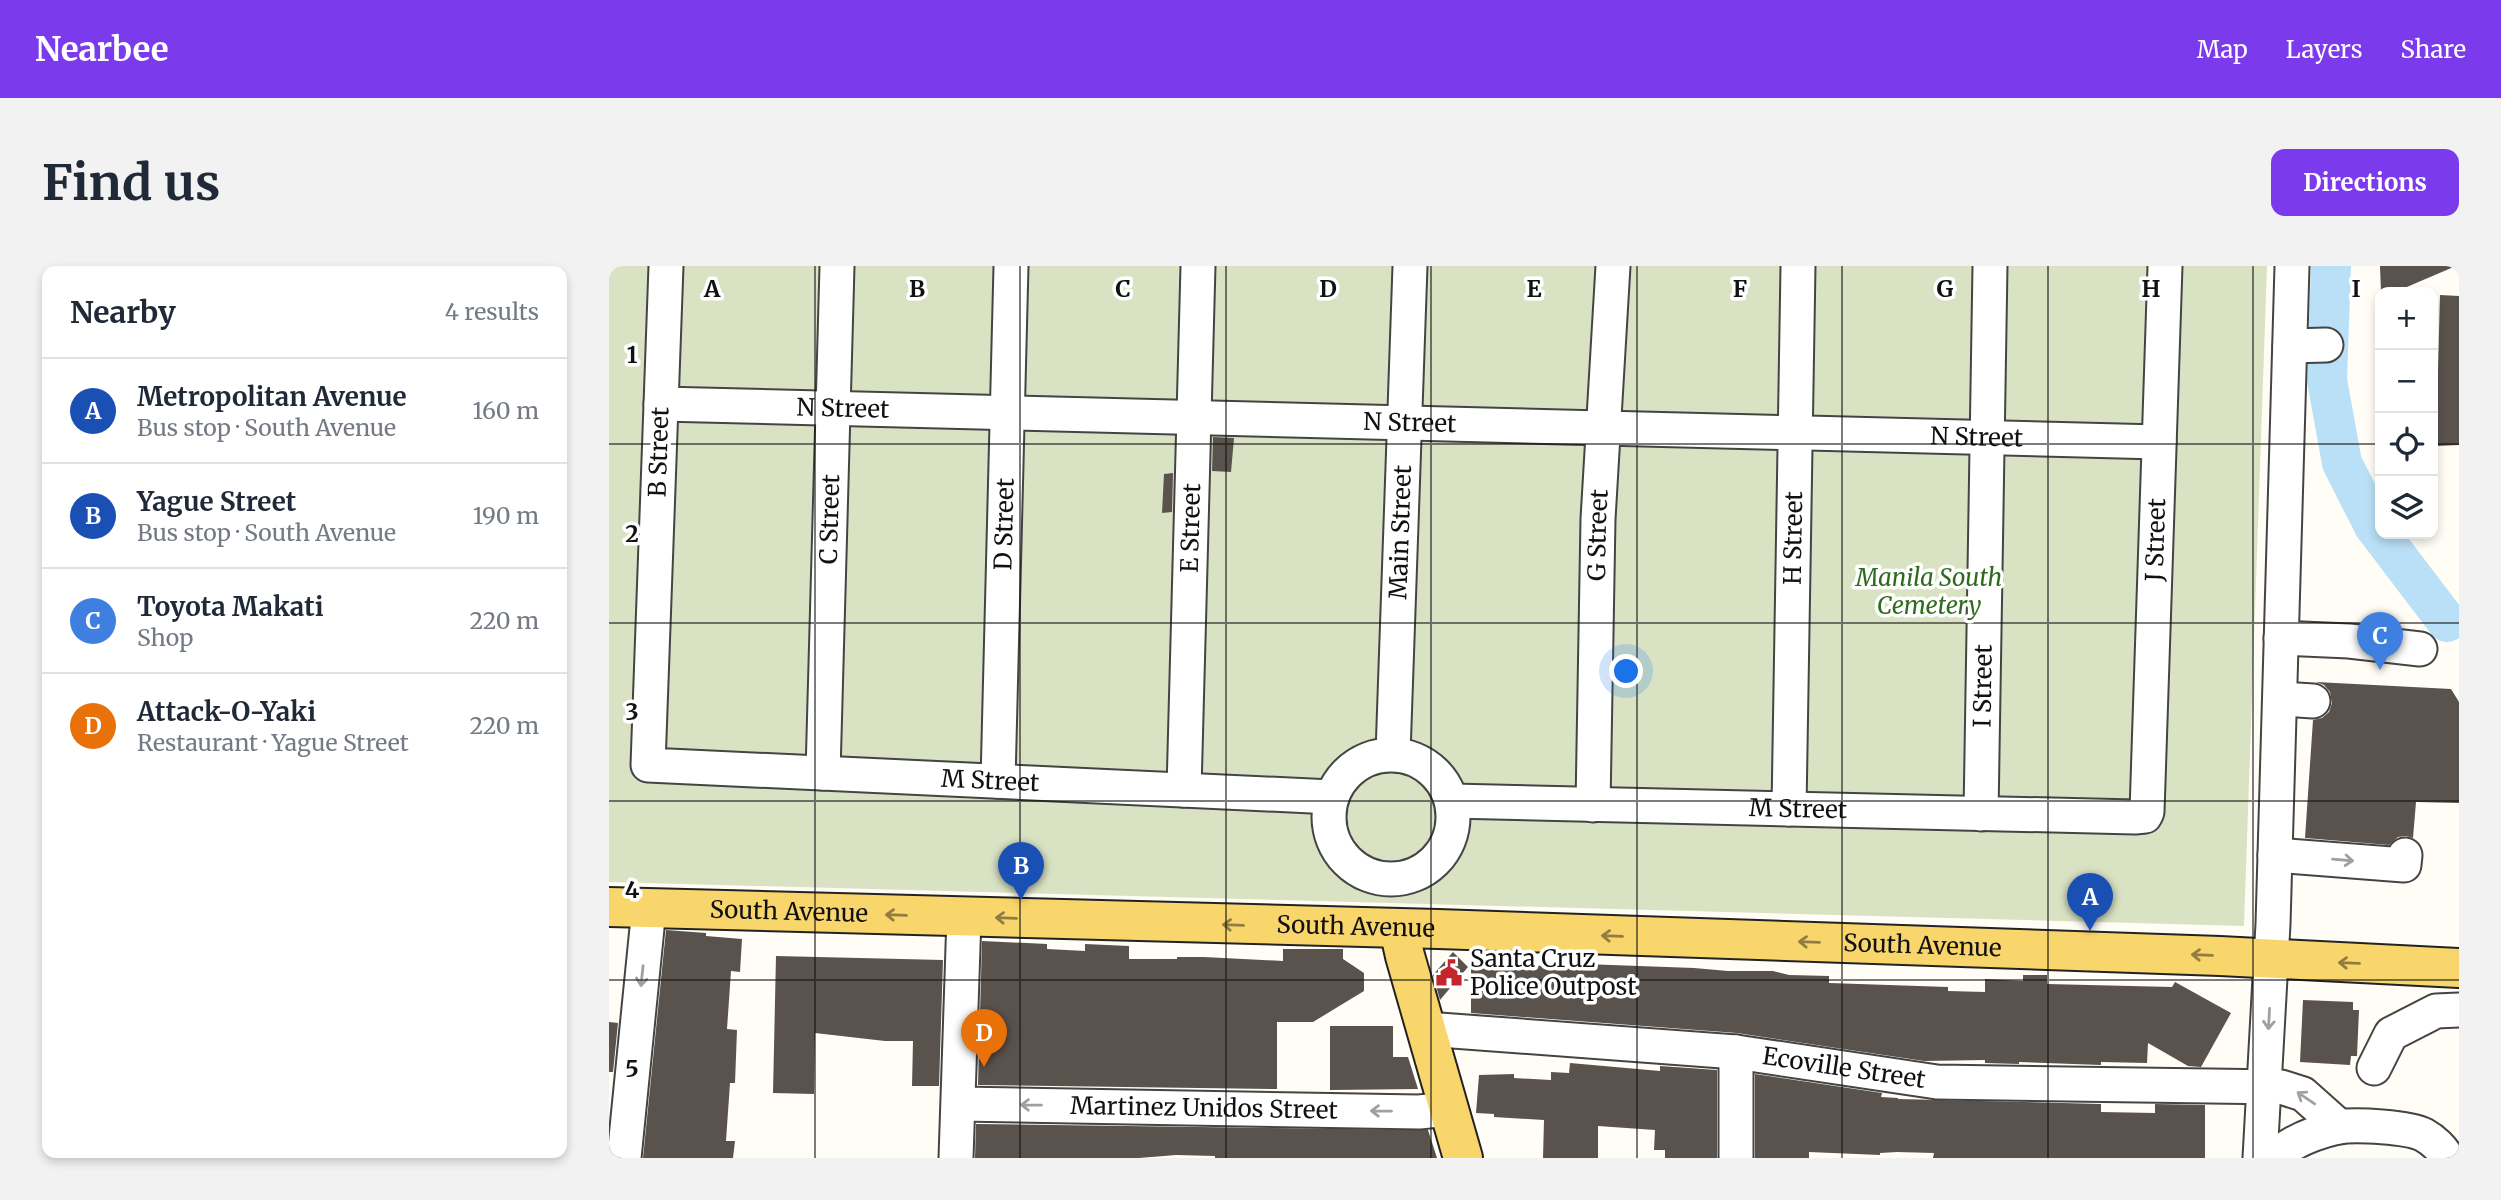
<!DOCTYPE html>
<meta charset="utf-8">
<style>
body{margin:0;font-family:Merriweather,serif;background:#f2f2f3;color:#1f2937}
.controls{position:absolute;right:21px;top:21px;display:grid;overflow:hidden;border-radius:14px;box-shadow:0 4px 10px #0003}
.controls button{width:63px;height:63px;display:grid;place-items:center;padding:0;border:0;border-bottom:2px solid #e0e1e3;background:#fff;color:#1f2937;font:35px sans-serif}
.you{position:absolute;left:1018px;top:406px;width:24px;height:24px;margin:-18px;border:5px solid #fff;border-radius:50%;background:#1a73e8;box-shadow:0 0 0 10px #1a73e833}
.badge{display:grid;place-items:center;width:46px;height:46px;border-radius:50%;background:#7c3aed;color:#fff;font-size:23px;font-weight:700}
.pin{position:absolute;translate:-50% -58px;filter:drop-shadow(0 2px 4px #0008)}
.pin::after{content:'';position:absolute;top:37px;width:24px;height:21px;background:inherit;clip-path:polygon(0 0,100% 0,50% 100%)}
.list{margin:0;padding:0;list-style:none}
h2{display:flex;justify-content:space-between;align-items:center;height:91px;margin:0;padding:0 28px;font-size:30px}
h2 small{font-size:23px;font-weight:400;color:#747a83}
.list li{display:grid;grid-template-columns:46px 1fr auto;gap:21px;align-items:center;box-sizing:border-box;height:105px;padding:0 28px;border-top:2px solid #e0e1e3}
.list b{display:block;font-size:26px;white-space:nowrap}
.list p{margin:0;font-size:23px;white-space:nowrap;color:#747a83}
.list em{font-size:23px;font-style:normal;color:#747a83}
.icon{flex:none;width:38px;height:38px;fill:none;stroke:currentColor;stroke-width:2;stroke-linecap:round;stroke-linejoin:round}
.map{position:relative;flex:none;width:1850px;height:892px;overflow:hidden;border-radius:14px}
header{display:flex;align-items:center;gap:42px;box-sizing:border-box;height:98px;padding:0 35px;background:#7c3aed;color:#fff}
header strong{font-size:33px}
nav{display:flex;gap:38px;margin-inline-start:auto;font-size:24px}
.intro{display:flex;align-items:center;justify-content:space-between;box-sizing:border-box;height:168px;padding:0 42px}
h1{margin:0;font-size:49px}
.button{padding:18px 32px;border-radius:14px;background:#7c3aed;color:#fff;font-size:24px;font-weight:700}
main{display:flex;gap:42px;padding:0 42px}
aside{flex:1;background:#fff;border-radius:14px;box-shadow:0 4px 10px #0003}
.map>svg:first-child{display:block}
.cemetery{fill:#d9e3c4}
.lines{fill:none;stroke-linecap:round;stroke-linejoin:round}
.river{stroke:#b9e0f7;stroke-width:40}
.building{fill:#5a524d}
.minor-casing{stroke:#444;stroke-width:37}
.major-casing{stroke:#222;stroke-width:42}
.minor{stroke:#fff;stroke-width:33}
.major{stroke:#f9d66b;stroke-width:38}
.oneway{stroke:#a0a0a0}
.oneway2{stroke:#917d42}
.grid{fill:none;stroke:#111;stroke-width:2;stroke-opacity:0.55}
.labels{text-anchor:middle;stroke-width:7;stroke-linejoin:round;paint-order:stroke}
.street-label{font-size:24px;fill:#111;stroke:#fff}
.park-label{font-size:24px;font-style:italic;fill:#2f6b1f;stroke:#fff}
.poi-label{font-size:24px;fill:#111;stroke:#fff;text-anchor:start}
.grid-label{font-size:23px;text-anchor:middle;font-weight:bold;fill:#111;stroke:#fff;stroke-width:7;stroke-linejoin:round;paint-order:stroke}
</style>
<header>
<strong>Nearbee</strong>
<nav><a>Map</a><a>Layers</a><a>Share</a></nav>
</header>
<div class="intro"><h1>Find us</h1><a class="button">Directions</a></div>
<main>
<aside>
<h2>Nearby<small>4 results</small></h2>
<ul class="list">
<li><span class="badge" style="background:#1a4fb4">A</span><div><b>Metropolitan Avenue</b><p>Bus stop · South Avenue</p></div><em>160 m</em></li>
<li><span class="badge" style="background:#1a4fb4">B</span><div><b>Yague Street</b><p>Bus stop · South Avenue</p></div><em>190 m</em></li>
<li><span class="badge" style="background:#3f7fe0">C</span><div><b>Toyota Makati</b><p>Shop</p></div><em>220 m</em></li>
<li><span class="badge" style="background:#e8710a">D</span><div><b>Attack-O-Yaki</b><p>Restaurant · Yague Street</p></div><em>220 m</em></li>
</ul>
</aside>
<div class="map">
<svg width="1850" height="892" viewBox="0 0 1850 892">
<rect width="100%" height="100%" fill="#fffdf5"/>
<polygon class="cemetery" points="0,0 1658,0 1635,660 0,616"/>
<g class="lines">
<polyline class="river" points="1722,0 1718,114 1733,197 1765,260 1838,356"/>
</g>
<g class="building">
<polygon points="1771,0 1847,0 1786,26 1772,26"/>
<polygon points="1831,29 1850,30 1850,179 1827,180"/>
<polygon points="604,171 625,172 622,206 603,205"/>
<polygon points="564,207 563,246 553,247 555,208"/>
<polygon points="1707,416 1842,423 1850,436 1850,537 1807,536 1804,572 1797,570 1789,571 1780,579 1696,572 1704,454 1713,452 1720,446 1723,437 1721,426 1715,419"/>
<polygon points="57,664 97,667 97,670 133,673 131,706 122,705 118,763 128,764 126,817 121,817 117,875 126,875 124,892 34,892"/>
<polygon points="373,675 438,678 438,683 476,685 476,678 520,680 520,693 568,693 568,691 595,691 674,695 674,683 734,683 734,693 755,707 755,725 704,756 668,756 668,823 369,819"/>
<polygon points="844,686 859,701 831,734 824,709"/>
<polygon points="167,690 334,694 330,820 303,820 304,775 276,775 206,767 205,828 164,827"/>
<polygon points="947,697 1085,702 1119,705 1164,705 1180,709 1220,710 1220,717 1339,721 1339,725 1376,726 1376,713 1414,715 1414,709 1438,709 1438,718 1563,721 1566,716 1622,747 1592,801 1579,800 1539,777 1538,797 1492,796 1492,799 1410,796 1410,798 1376,797 1376,794 1315,795 1128,767 862,747 862,699 947,700"/>
<polygon points="1694,734 1744,736 1744,744 1750,744 1748,790 1742,790 1741,799 1691,796"/>
<polygon points="0,756 9,757 4,806 0,806"/>
<polygon points="721,760 784,760 784,791 799,791 809,823 721,824"/>
<polygon points="961,797 1051,805 1051,800 1108,804 1108,892 1056,892 1056,884 1045,884 1046,864 989,860 989,892 934,892 935,854 885,851 885,848 867,847 870,809 905,808 905,812 942,814 942,806 960,807"/>
<polygon points="1146,808 1273,827 1272,831 1289,832 1289,833 1492,838 1492,846 1546,847 1546,838 1596,839 1596,892 1324,892 1325,887 1288,886 1271,887 1271,889 1200,886 1200,892 1146,892"/>
<polygon points="367,858 819,864 828,892 606,892 606,890 567,889 530,892 366,892"/>
</g>
<g class="lines">
<g class="minor-casing">
<g id="minor">
<path id="s1" d="M 57,0 L 39,499 L 723,531"/>
<polyline points="1681,80 1717,79"/>
<path id="s2" d="M 52,138 L 1550,176"/>
<polyline points="1672,372 1740,375 1811,383"/>
<polyline points="1672,433 1704,435"/>
<path id="s3" d="M 784,488 L 801,0"/>
<circle cx="782" cy="551" r="62"/>
<path id="s4" d="M 214,507 L 228,0"/>
<path id="s5" d="M 389,515 L 402,0"/>
<path id="s6" d="M 575,524 L 589,0"/>
<path id="s7" d="M 843,535 L 1526,551 L 1536,550 L 1538,546 L 1556,0"/>
<path id="s8" d="M 984,539 L 989,253 L 1004,0"/>
<path id="s9" d="M 1180,543 L 1189,0"/>
<path id="s10" d="M 1372,548 L 1381,0"/>
<polyline points="1666,589 1795,599 1796,589"/>
<path id="s11" d="M 817,763 L 1127,786 L 1328,816 L 1672,821 L 1694,828 L 1731,861"/>
<polyline points="1127,786 1127,892"/>
<polyline points="1765,802 1782,768 1827,745 1850,744"/>
<path id="s12" d="M 350,838 L 810,846 L 840,843"/>
<polyline points="15,892 40,642"/>
<polyline points="347,892 355,651"/>
<polyline points="1651,892 1664,658 1683,0"/>
<path d="M 1666,892 C 1681,875 1708,866 1729,861 C 1747,858 1800,861 1815,869 C 1824,874 1834,883 1838,892"/>
</g>
</g>
<g class="major-casing">
<g id="major">
<path id="s13" d="M 0,641 L 829,663 L 1611,690 L 1850,702"/>
<polyline points="790,663 796,690 854,892"/>
</g>
</g>
<use href="#minor" class="minor"/>
<use href="#major" class="major"/>
</g>
<defs><path id="oneway-shaft" d="M-6 0H5M1.5-3L5.5 0L1.5 3" fill="none" stroke-width="1.6" stroke-linecap="round" stroke-linejoin="round" transform="scale(1.75)"/></defs>
<g class="oneway">
<use href="#oneway-shaft" transform="translate(1734 594) rotate(5)"/>
<use href="#oneway-shaft" transform="translate(33 710) rotate(96)"/>
<use href="#oneway-shaft" transform="translate(1660 753) rotate(93)"/>
<use href="#oneway-shaft" transform="translate(1697 832) rotate(-146)"/>
<use href="#oneway-shaft" transform="translate(422 839) rotate(-179)"/>
<use href="#oneway-shaft" transform="translate(772 845) rotate(-179)"/>
</g>
<g class="oneway2">
<use href="#oneway-shaft" transform="translate(287 649) rotate(-178)"/>
<use href="#oneway-shaft" transform="translate(397 652) rotate(-178)"/>
<use href="#oneway-shaft" transform="translate(624 659) rotate(-178)"/>
<use href="#oneway-shaft" transform="translate(1003 670) rotate(-178)"/>
<use href="#oneway-shaft" transform="translate(1200 676) rotate(-178)"/>
<use href="#oneway-shaft" transform="translate(1593 689) rotate(-178)"/>
<use href="#oneway-shaft" transform="translate(1740 697) rotate(-178)"/>
</g>
<path class="grid" d="M 206,0 L 206,892M 411,0 L 411,892M 617,0 L 617,892M 822,0 L 822,892M 1028,0 L 1028,892M 1233,0 L 1233,892M 1439,0 L 1439,892M 1644,0 L 1644,892M 0,178 L 1771,178M 1824,178 L 1850,178M 0,357 L 1850,357M 0,535 L 1850,535M 0,714 L 1850,714"/>
<defs>
<g id="civic-bare" transform="scale(2.1)"><path d="M-.6-6.5H3V-4.5H.6V-3L4-1V1h2V6H-6V1h2V-1L-.6-3ZM-1.2 2.5V6h2.4V2.5Z" fill="#c4262e" stroke="#fff" stroke-width="2.5" paint-order="stroke"/></g>
</defs>
<g fill-rule="evenodd">
<use href="#civic-bare" x="840" y="707"/>
</g>
<g class="labels">
<g class="street-label">
<text dy="8" stroke="none"><textPath href="#s2" startOffset="182">N Street</textPath></text>
<text dy="8" stroke="none"><textPath href="#s2" startOffset="749">N Street</textPath></text>
<text dy="8" stroke="none"><textPath href="#s2" startOffset="1316">N Street</textPath></text>
<text transform="translate(50 186) rotate(-88)" y="8">B Street</text>
<text dy="8" stroke="none"><textPath href="#s4" startOffset="254">C Street</textPath></text>
<text dy="8" stroke="none"><textPath href="#s5" startOffset="257">D Street</textPath></text>
<text dy="8" stroke="none"><textPath href="#s6" startOffset="262">E Street</textPath></text>
<text dy="8" stroke="none"><textPath href="#s3" startOffset="222">Main Street</textPath></text>
<text dy="8" stroke="none"><textPath href="#s8" startOffset="270">G Street</textPath></text>
<text dy="8" stroke="none"><textPath href="#s9" startOffset="271">H Street</textPath></text>
<text dy="8" stroke="none"><textPath href="#s7" startOffset="970">J Street</textPath></text>
<text dy="8" stroke="none"><textPath href="#s10" startOffset="128">I Street</textPath></text>
<text dy="8" stroke="none"><textPath href="#s1" startOffset="842">M Street</textPath></text>
<text dy="8" stroke="none"><textPath href="#s7" startOffset="346">M Street</textPath></text>
<text dy="8" stroke="none"><textPath href="#s13" startOffset="180">South Avenue</textPath></text>
<text dy="8" stroke="none"><textPath href="#s13" startOffset="747">South Avenue</textPath></text>
<text dy="8" stroke="none"><textPath href="#s13" startOffset="1314">South Avenue</textPath></text>
<text dy="8" stroke="none"><textPath href="#s11" startOffset="420">Ecoville Street</textPath></text>
<text dy="8" stroke="none"><textPath href="#s12" startOffset="245">Martinez Unidos Street</textPath></text>
</g>
<g class="park-label">
<text x="1320" y="320">Manila South<tspan x="1320" dy="28">Cemetery</tspan></text>
</g>
<g class="poi-label">
<text x="861" y="701">Santa Cruz<tspan x="861" dy="28">Police Outpost</tspan></text>
</g>
</g>
<g class="grid-label">
<text x="103" y="31">A</text>
<text x="308" y="31">B</text>
<text x="514" y="31">C</text>
<text x="719" y="31">D</text>
<text x="925" y="31">E</text>
<text x="1131" y="31">F</text>
<text x="1336" y="31">G</text>
<text x="1542" y="31">H</text>
<text x="1747" y="31">I</text>
<text x="23" y="97">1</text>
<text x="23" y="276">2</text>
<text x="23" y="454">3</text>
<text x="23" y="632">4</text>
<text x="23" y="811">5</text>
</g>
</svg>
<div class="controls">
<button>+</button>
<button>−</button>
<button><svg class="icon" aria-label="locate" viewBox="0 0 24 24"><circle cx="12" cy="12" r="6"/><path d="M12 2v4M12 18v4M2 12h4M18 12h4"/></svg></button>
<button><svg class="icon" aria-label="layers" viewBox="0 0 24 24"><path d="M12 4l9 5-9 5-9-5zM3 14l9 5 9-5"/></svg></button>
</div>
<div class="you"></div>
<div class="pin badge" style="left:1481px;top:665px;background:#1a4fb4">A</div>
<div class="pin badge" style="left:412px;top:634px;background:#1a4fb4">B</div>
<div class="pin badge" style="left:1771px;top:404px;background:#3f7fe0">C</div>
<div class="pin badge" style="left:375px;top:801px;background:#e8710a">D</div>
</div>
</main>
